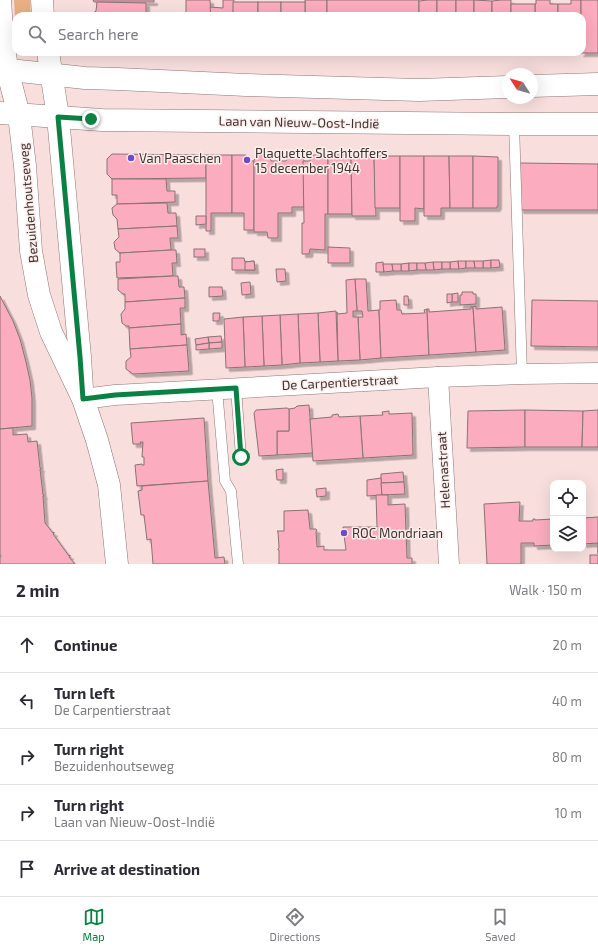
<!DOCTYPE html>
<meta charset="utf-8">
<style>
body{margin:0;font-family:"Exo 2",sans-serif;background:#f2f2f3;color:#2b2b33}
.controls{position:absolute;right:12px;bottom:12px;display:grid;overflow:hidden;border-radius:8px;box-shadow:0 4px 16px #0002}
.controls button{width:36px;height:36px;display:grid;place-items:center;padding:0;border:0;border-bottom:1px solid #e1e1e2;background:#fff;color:#2b2b33;font:20px sans-serif}
.compass{position:absolute;left:502px;top:68px;width:36px;height:36px;border-radius:50%;background:#fff;box-shadow:0 4px 16px #0002;rotate:306deg}
.stop{position:absolute;width:12px;height:12px;margin:-9px;border:3px solid #0b8043;border-radius:50%;background:#fff}
.stop.end{background:#0b8043;border-color:#fff;box-shadow:0 1px 4px #0008}
.list{margin:0;padding:0;list-style:none}
h2{display:flex;justify-content:space-between;align-items:center;height:52px;margin:0;padding:0 16px;font-size:17px}
h2 small{font-size:13px;font-weight:400;color:#7c7c81}
.list li{display:grid;grid-template-columns:26px 1fr auto;gap:12px;align-items:center;box-sizing:border-box;height:56px;padding:0 16px;border-top:1px solid #e1e1e2}
.list b{display:block;font-size:15px;white-space:nowrap}
.list p{margin:0;font-size:13px;white-space:nowrap;color:#7c7c81}
.list em{font-size:13px;font-style:normal;color:#7c7c81}
.icon{flex:none;width:22px;height:22px;fill:none;stroke:currentColor;stroke-width:2;stroke-linecap:round;stroke-linejoin:round}
.map{position:relative;flex:none;width:598px;height:564px;overflow:hidden}
.search{position:absolute;background:#fff;box-shadow:0 4px 16px #0002;left:12px;right:12px;top:12px;height:44px;display:flex;align-items:center;gap:10px;box-sizing:border-box;padding:0 14px;border-radius:12px;color:#7c7c81;font-size:15px}
.sheet{height:332px;background:#fff}
nav{display:flex;justify-content:space-around;align-items:center;box-sizing:border-box;height:56px;border-top:1px solid #e1e1e2;background:#fff;font-size:11px;color:#7c7c81}
nav a{display:grid;justify-items:center;gap:2px}
nav .on{color:#0b8043}
.map>svg:first-child{display:block}
.green{fill:#e8af82}
.building{fill:#fbacbe;stroke:#897277;filter:url(#shadow)}
.lines{fill:none;stroke-linecap:round;stroke-linejoin:round}
.lane-casing{stroke:#8d7674;stroke-width:11}
.street-casing{stroke:#8d7674;stroke-width:21}
.secondary-casing{stroke:#8d7674;stroke-width:23}
.lane{stroke:#fff;stroke-width:10}
.street{stroke:#fff;stroke-width:20}
.secondary{stroke:#fff;stroke-width:22}
.route{stroke:#0b8043;stroke-width:5}
.poi-dot{fill:#6c4dc6;stroke:#feefed;stroke-width:1.5}
.labels{text-anchor:middle;stroke-width:3;stroke-linejoin:round;paint-order:stroke}
.street-label{font-size:13px;fill:#3b3231;stroke:#feefed}
.poi-label{font-size:13px;fill:#3b3231;stroke:#feefed;text-anchor:start}
</style>
<div class="map">
<svg width="598" height="564" viewBox="0 0 598 564">
<defs>
<filter id="shadow"><feDropShadow dx="3.5" dy="3.5" stdDeviation="0" flood-color="#0004"/></filter>
</defs>
<rect width="100%" height="100%" fill="#f8dfdd"/>
<polygon class="green" points="14,0 30,0 31,16 16,16 16,17 15,17"/>
<g class="building">
<polygon points="93,0 154,0 154,2 94,2"/>
<polygon points="186,0 210,0 211,16 186,16"/>
<polygon points="223,0 234,0 233,16 211,16 210,7 223,8"/>
<rect x="305" y="0" width="22" height="16"/>
<rect x="327" y="0" width="92" height="16"/>
<polygon points="428,0 437,0 437,16 419,16 419,1"/>
<rect x="437" y="0" width="19" height="16"/>
<rect x="456" y="0" width="18" height="16"/>
<polygon points="474,0 492,1 492,16 474,16"/>
<polygon points="501,0 511,0 511,16 492,16 492,1"/>
<polygon points="536,0 550,0 550,4 558,4 558,16 535,16 535,4 536,4"/>
<polygon points="571,0 581,0 581,16 558,16 558,4 571,4"/>
<polygon points="581,0 598,0 598,53 580,53 582,52 582,16 581,16"/>
<polygon points="97,2 146,3 146,16 92,16 92,14 96,11"/>
<rect x="233" y="2" width="25" height="14"/>
<rect x="258" y="2" width="23" height="14"/>
<rect x="281" y="2" width="24" height="14"/>
<rect x="511" y="4" width="24" height="12"/>
<polygon points="112,154 206,155 206,178 112,179 107,174 107,159"/>
<polygon points="206,155 232,155 232,213 211,213 211,231 206,231"/>
<polygon points="232,155 246,155 246,161 254,161 254,230 244,230 244,213 232,213"/>
<polygon points="259,155 266,155 271,160 271,161 286,161 291,155 298,155 304,160 304,207 292,207 292,213 278,213 278,238 268,238 267,232 254,232 254,160"/>
<polygon points="310,155 328,155 328,214 325,214 325,250 310,249 309,254 302,254 302,223 304,223 303,161 310,161"/>
<polygon points="328,155 351,155 352,214 328,214"/>
<polygon points="351,156 374,156 376,216 352,216"/>
<polygon points="374,156 400,156 400,208 375,208"/>
<polygon points="400,156 424,156 424,209 415,208 415,221 400,221"/>
<polygon points="424,156 449,156 450,208 441,208 441,216 424,216"/>
<polygon points="449,156 473,156 473,208 450,208"/>
<polygon points="473,156 498,157 498,206 497,206 497,208 473,208"/>
<polygon points="520,163 598,164 598,210 520,210"/>
<polygon points="112,179 166,179 167,191 175,191 175,202 117,204 117,195 112,195"/>
<polygon points="167,203 168,213 176,213 177,226 118,229 117,219 113,215 112,208 117,204"/>
<polygon points="196,216 206,216 206,224 196,225"/>
<polygon points="177,226 178,238 170,238 171,250 120,253 115,249 114,242 119,237 118,229"/>
<polygon points="328,247 350,248 350,263 328,263"/>
<rect x="194" y="249" width="11" height="8"/>
<polygon points="171,250 176,250 177,263 172,263 173,276 117,278 116,262 120,262 120,253"/>
<polygon points="232,258 244,258 245,262 254,261 255,270 232,270"/>
<polygon points="491,260 491,268 483,268 483,261"/>
<polygon points="491,260 499,260 500,267 491,268"/>
<polygon points="254,261 255,270 245,270 245,262"/>
<polygon points="458,261 459,269 450,269 450,262"/>
<polygon points="458,261 466,261 466,268 459,269"/>
<polygon points="466,261 474,261 475,268 466,268"/>
<polygon points="474,261 483,261 483,268 475,268"/>
<polygon points="383,262 384,272 376,272 376,263"/>
<polygon points="433,262 442,262 442,269 434,270"/>
<polygon points="433,262 434,270 426,270 425,263"/>
<rect x="442" y="262" width="8" height="7"/>
<polygon points="409,263 409,271 401,271 401,264"/>
<polygon points="409,263 417,263 417,270 409,271"/>
<polygon points="417,263 425,263 426,270 417,270"/>
<polygon points="383,264 392,264 393,271 384,272"/>
<polygon points="392,264 401,264 401,271 393,271"/>
<polygon points="276,269 285,269 286,281 277,282"/>
<polygon points="173,276 178,276 179,287 184,287 185,298 125,302 125,294 123,294 118,290 118,279"/>
<polygon points="355,279 366,279 368,311 379,310 381,358 360,360 358,317 363,317 362,311 357,311"/>
<polygon points="355,279 357,311 353,311 353,317 358,317 360,360 338,361 337,312 337,314 347,313 346,280"/>
<polygon points="250,282 251,294 242,295 241,283"/>
<polygon points="209,287 222,287 223,296 209,297"/>
<polygon points="462,292 473,292 473,294 476,294 476,304 460,305 460,295 462,295"/>
<polygon points="458,293 458,302 452,302 452,294"/>
<polygon points="447,294 452,294 452,302 447,303"/>
<polygon points="0,296 13,321 20,339 26,362 30,380 32,398 32,426 0,429"/>
<polygon points="404,296 408,296 409,305 404,305"/>
<polygon points="185,298 185,308 180,308 181,324 129,328 129,326 126,326 122,323 121,314 125,309 125,302"/>
<polygon points="396,300 397,310 401,310 402,314 425,313 424,310 427,309 429,355 381,358 379,310 380,310 380,301"/>
<polygon points="532,300 598,301 598,347 531,346"/>
<polygon points="471,306 473,307 476,352 429,355 427,309 429,309 429,312 471,309"/>
<polygon points="476,306 476,309 502,307 505,350 476,352 473,307"/>
<polygon points="336,311 338,361 320,362 318,313"/>
<polygon points="213,313 220,313 219,321 213,321"/>
<polygon points="318,313 320,362 300,363 298,314"/>
<polygon points="298,314 300,363 282,365 280,315"/>
<polygon points="280,315 282,365 264,366 262,316"/>
<polygon points="262,316 264,366 246,367 245,367 243,317"/>
<polygon points="243,317 245,367 226,368 224,319"/>
<polygon points="181,324 181,335 186,334 187,345 130,349 129,328"/>
<polygon points="221,336 222,342 209,343 208,337"/>
<polygon points="208,337 209,343 196,345 195,339"/>
<polygon points="222,342 222,348 209,349 209,343"/>
<polygon points="209,343 209,349 196,350 196,345"/>
<polygon points="187,345 189,371 133,374 126,369 126,361 131,357 130,349"/>
<polygon points="309,405 313,453 277,455 277,431 289,431 289,409 295,408 297,406"/>
<polygon points="287,408 289,409 289,431 277,431 277,455 259,456 254,413 256,410"/>
<polygon points="525,410 525,447 467,448 468,411"/>
<polygon points="525,410 583,411 582,447 525,447"/>
<polygon points="598,410 598,447 582,447 583,411"/>
<polygon points="389,411 389,414 391,414 412,413 413,455 363,458 360,416 383,415 382,412"/>
<polygon points="338,414 339,417 360,416 363,458 313,461 310,419 332,417 332,415"/>
<polygon points="204,418 208,481 137,486 135,465 142,464 142,465 144,465 144,457 142,457 143,442 140,442 141,444 133,444 131,423"/>
<polygon points="13,428 13,435 27,434 28,442 37,441 40,468 41,468 41,469 40,469 43,495 44,495 44,496 43,496 45,523 53,533 54,532 54,533 53,534 69,556 70,555 70,556 69,557 75,564 0,564 0,558 1,556 0,554 0,429"/>
<polygon points="283,469 283,480 277,480 276,470"/>
<polygon points="403,472 404,482 381,483 381,474"/>
<polygon points="381,478 382,495 367,496 367,480"/>
<polygon points="208,481 215,558 224,557 225,564 153,564 151,539 147,540 144,515 141,515 138,491 142,490 142,486"/>
<polygon points="404,482 405,494 382,495 381,483"/>
<polygon points="326,488 326,496 317,497 316,489"/>
<polygon points="376,495 388,495 388,505 405,504 407,558 412,558 412,564 279,564 279,550 278,550 278,549 279,548 278,532 277,531 284,531 284,511 308,510 310,529 316,529 317,531 316,531 317,547 324,546 324,550 346,550 343,527 377,527"/>
<polygon points="520,502 519,521 533,521 533,519 535,519 535,520 553,519 553,545 534,546 534,543 521,543 521,564 487,564 484,504"/>
<polygon points="598,517 598,554 598,543 583,544 583,518"/>
<rect x="590" y="555" width="8" height="9"/>
</g>
<g class="lines">
<g class="lane-casing">
<g id="lane">
<polyline points="514,124 522,374"/>
<polyline points="236,388 241,457"/>
<polyline points="217,389 225,481 231,491 238,564"/>
</g>
</g>
<g class="street-casing">
<g id="street">
<polyline points="438,377 449,564"/>
<polyline points="83,399 115,395 438,377 522,374 598,373"/>
</g>
</g>
<g class="secondary-casing">
<g id="secondary">
<polyline points="0,0 2,31 7,69 19,115 25,166 31,251 39,295 51,332 83,399 97,440 109,485 117,564"/>
<polyline points="42,0 43,16"/>
<polyline points="48,52 58,117 80,357 82,389"/>
<polyline points="0,69 85,78 118,79 246,85 419,90 508,87"/>
<polyline points="532,86 598,84"/>
<polyline points="0,113 102,120 514,124 598,124"/>
</g>
</g>
<use href="#lane" class="lane"/>
<use href="#street" class="street"/>
<use href="#secondary" class="secondary"/>
</g>
<g class="lines">
<polyline class="route" points="91,119 58,117 80,357 83,399 115,395 236,388 241,457"/>
</g>
<g class="poi-dot">
<circle cx="131" cy="158" r="4"/>
<circle cx="247" cy="160" r="4"/>
<circle cx="344" cy="533" r="4"/>
</g>
<g class="labels">
<g class="street-label">
<text transform="translate(299 122) rotate(1)" y="5">Laan van Nieuw-Oost-Indië</text>
<text transform="translate(28 203) rotate(-95)" y="5">Bezuidenhoutseweg</text>
<text transform="translate(340 382) rotate(-3)" y="5">De Carpentierstraat</text>
<text transform="translate(443 470) rotate(-93)" y="5">Helenastraat</text>
</g>
<g class="poi-label">
<text x="255" y="158">Plaquette Slachtoffers<tspan x="255" dy="15">15 december 1944</tspan></text>
<text x="139" y="163">Van Paaschen</text>
<text x="352" y="538">ROC Mondriaan</text>
</g>
</g>
</svg>
<div class="controls">
<button><svg class="icon" aria-label="locate" viewBox="0 0 24 24"><circle cx="12" cy="12" r="6"/><path d="M12 2v4M12 18v4M2 12h4M18 12h4"/></svg></button>
<button><svg class="icon" aria-label="layers" viewBox="0 0 24 24"><path d="M12 4l9 5-9 5-9-5zM3 14l9 5 9-5"/></svg></button>
</div>
<svg class="compass" viewBox="-18 -18 36 36"><path d="M0-13l5 13h-10z" fill="#e53935"/><path d="M0 13l5-13h-10z" fill="#7c7c81"/></svg>
<div class="stop" style="left:241px;top:457px"></div>
<div class="stop end" style="left:91px;top:119px"></div>
<div class="search"><svg class="icon" aria-label="search" viewBox="0 0 24 24"><circle cx="10" cy="10" r="6"/><path d="M15 15l6 6"/></svg>Search here</div>
</div>
<section class="sheet">
<h2>2 min<small>Walk · 150 m</small></h2>
<ul class="list">
<li><svg class="icon" aria-label="ahead" viewBox="0 0 24 24"><path d="M12 20V5M6 11l6-6 6 6"/></svg><div><b>Continue</b></div><em>20 m</em></li>
<li><svg class="icon" aria-label="left" viewBox="0 0 24 24"><path d="M17 20v-9H6M10 6l-5 5 5 5"/></svg><div><b>Turn left</b><p>De Carpentierstraat</p></div><em>40 m</em></li>
<li><svg class="icon" aria-label="right" viewBox="0 0 24 24"><path d="M7 20v-9h11M14 6l5 5-5 5"/></svg><div><b>Turn right</b><p>Bezuidenhoutseweg</p></div><em>80 m</em></li>
<li><svg class="icon" aria-label="right" viewBox="0 0 24 24"><path d="M7 20v-9h11M14 6l5 5-5 5"/></svg><div><b>Turn right</b><p>Laan van Nieuw-Oost-Indië</p></div><em>10 m</em></li>
<li><svg class="icon" aria-label="arrive" viewBox="0 0 24 24"><path d="M6 21V4h12l-3 4 3 4H6"/></svg><div><b>Arrive at destination</b></div></li>
</ul>
</section>
<nav>
<a class="on"><svg class="icon" aria-label="map" viewBox="0 0 24 24"><path d="M3 6l6-2 6 2 6-2v14l-6 2-6-2-6 2zM9 4v14M15 6v14"/></svg>Map</a>
<a><svg class="icon" aria-label="directions" viewBox="0 0 24 24"><path d="M12 3l9 9-9 9-9-9zM9 14v-3h6M13 9l2 2-2 2"/></svg>Directions</a>
<a><svg class="icon" aria-label="saved" viewBox="0 0 24 24"><path d="M7 4h10v16l-5-4-5 4z"/></svg>Saved</a>
</nav>
